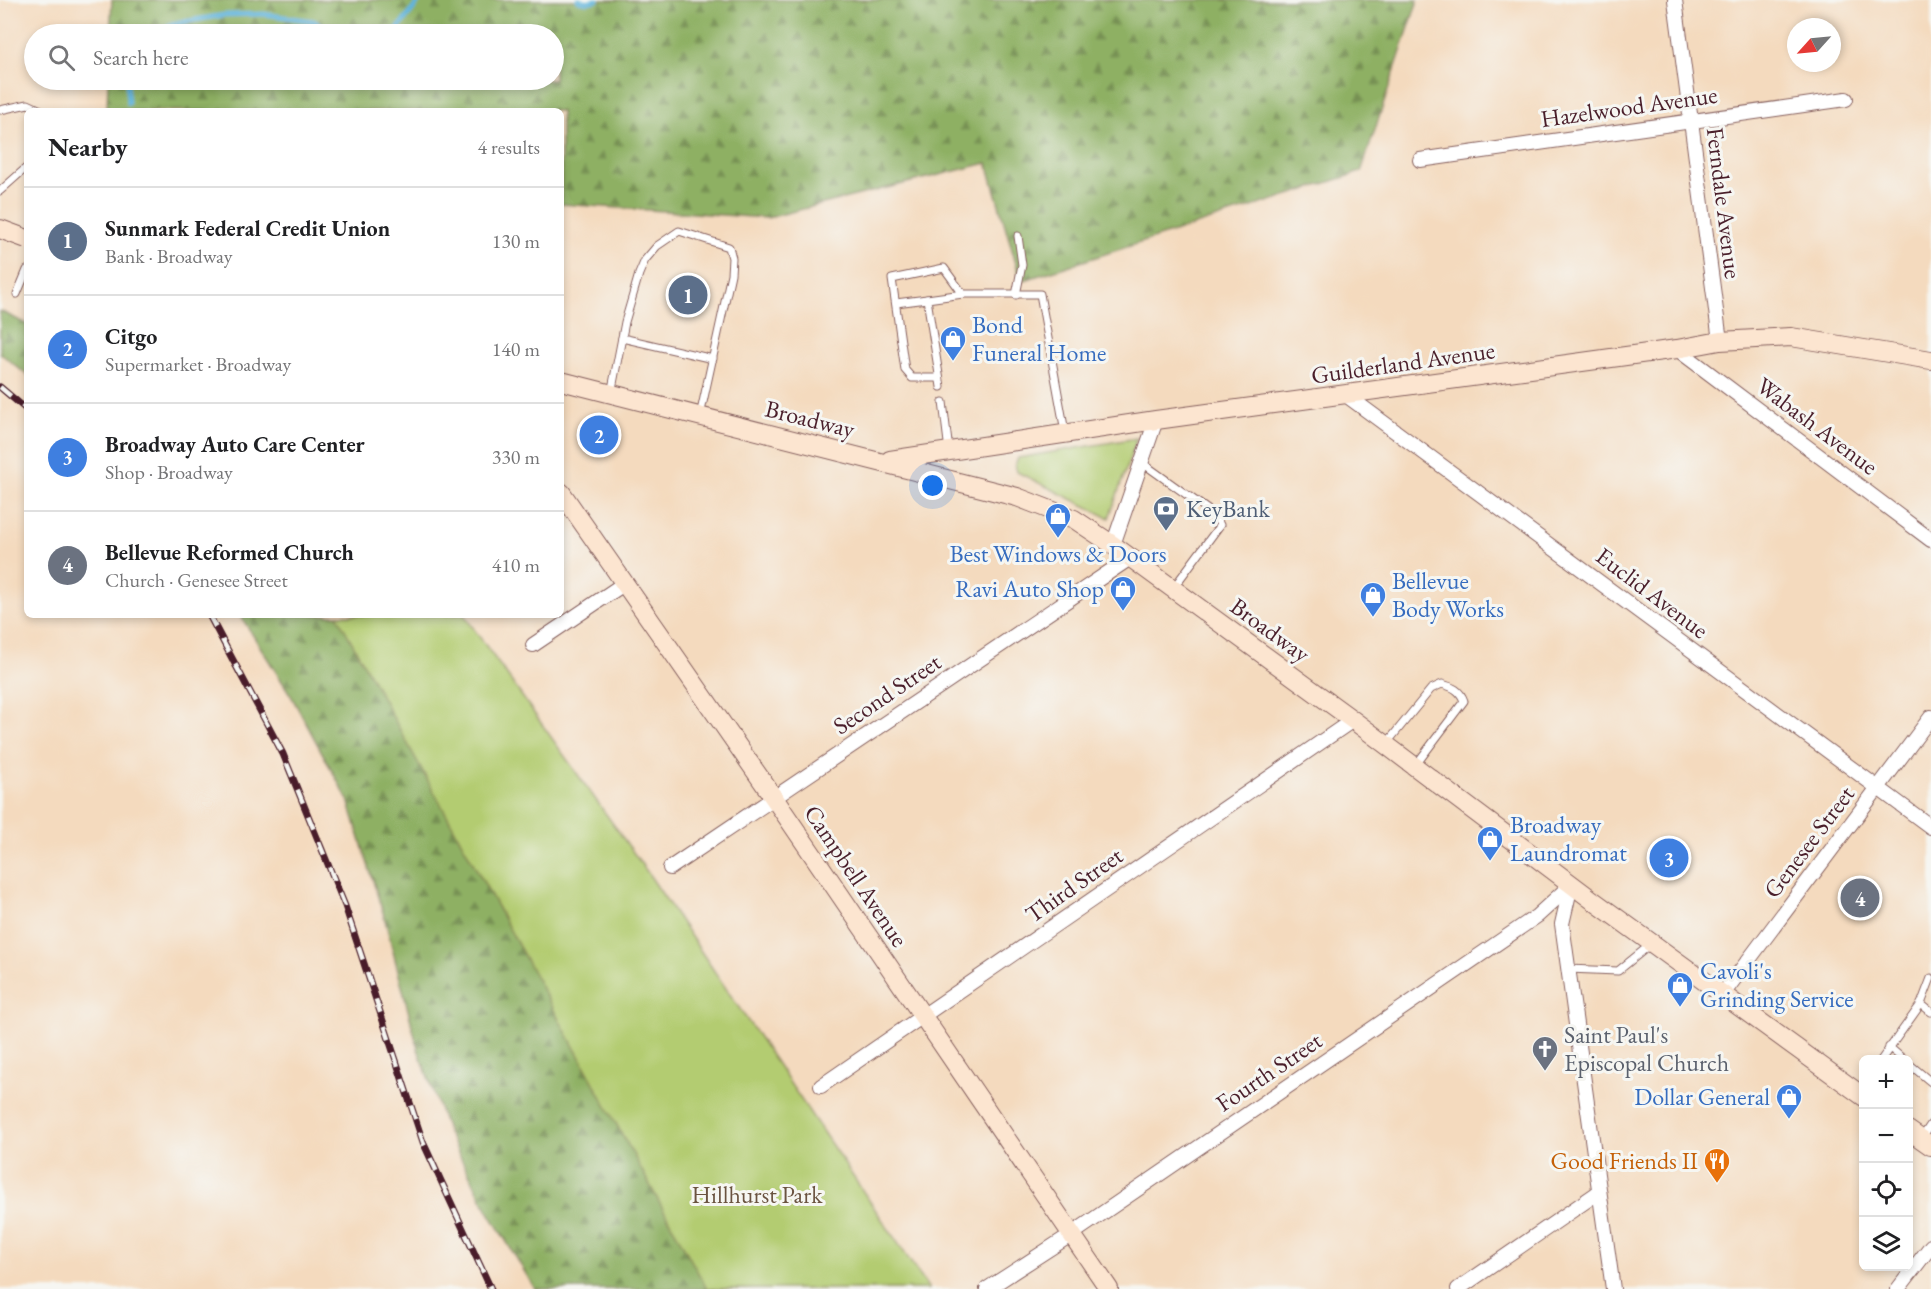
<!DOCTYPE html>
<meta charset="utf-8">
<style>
body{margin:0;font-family:"EB Garamond",serif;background:#f2f2f2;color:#202124}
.controls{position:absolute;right:18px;bottom:18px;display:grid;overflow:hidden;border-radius:9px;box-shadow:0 3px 9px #0003}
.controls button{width:54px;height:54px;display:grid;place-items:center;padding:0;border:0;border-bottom:2px solid #e0e0e0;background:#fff;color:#202124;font:30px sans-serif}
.compass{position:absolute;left:1787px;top:18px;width:54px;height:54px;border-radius:50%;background:#fff;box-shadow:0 3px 9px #0003;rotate:243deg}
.you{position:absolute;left:933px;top:486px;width:21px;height:21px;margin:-15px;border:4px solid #fff;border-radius:50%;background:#1a73e8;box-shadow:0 0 0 9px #1a73e833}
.badge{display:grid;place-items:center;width:39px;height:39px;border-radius:50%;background:#d1495b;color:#fff;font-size:20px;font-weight:700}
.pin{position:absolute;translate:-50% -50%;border:3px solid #fff;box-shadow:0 2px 6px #0006}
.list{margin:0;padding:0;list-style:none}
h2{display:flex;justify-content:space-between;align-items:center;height:78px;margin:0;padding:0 24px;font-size:26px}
h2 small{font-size:20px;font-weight:400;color:#757577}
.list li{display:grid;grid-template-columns:39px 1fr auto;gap:18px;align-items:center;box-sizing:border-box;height:108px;padding:0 24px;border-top:2px solid #e0e0e0}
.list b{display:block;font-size:22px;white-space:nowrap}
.list p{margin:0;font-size:20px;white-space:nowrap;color:#757577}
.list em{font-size:20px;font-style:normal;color:#757577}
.icon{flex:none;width:33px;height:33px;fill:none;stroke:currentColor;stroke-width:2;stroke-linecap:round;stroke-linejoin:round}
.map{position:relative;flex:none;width:1931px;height:1289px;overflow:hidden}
.search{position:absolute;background:#fff;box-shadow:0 3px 9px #0003;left:24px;top:24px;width:540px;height:66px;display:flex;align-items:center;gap:15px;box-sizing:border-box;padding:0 21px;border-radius:33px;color:#757577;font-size:22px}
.panel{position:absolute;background:#fff;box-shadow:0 3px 9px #0003;left:24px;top:108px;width:540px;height:510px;border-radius:9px}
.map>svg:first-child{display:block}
.forest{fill:url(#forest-firs);stroke:#6c6847;stroke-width:1.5}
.green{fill:#b3cc71;stroke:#7e764e;stroke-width:1.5}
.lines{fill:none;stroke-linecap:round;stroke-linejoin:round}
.stream{stroke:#61b4dc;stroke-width:5}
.lane-casing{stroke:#86605e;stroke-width:9}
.street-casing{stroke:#86605e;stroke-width:16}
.secondary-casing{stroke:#86605e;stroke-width:20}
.lane{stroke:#fff;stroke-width:7}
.street{stroke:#fff;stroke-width:14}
.secondary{stroke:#fce5d0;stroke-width:18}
.rail-casing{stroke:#4a1f2b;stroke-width:7}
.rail{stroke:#f6f6f2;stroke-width:4.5;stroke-dasharray:14;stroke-linecap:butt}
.labels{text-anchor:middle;stroke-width:6;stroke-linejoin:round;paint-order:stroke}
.street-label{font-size:24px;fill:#4a1f2b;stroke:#f6f6f2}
.shop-label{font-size:24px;fill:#366cbe;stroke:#f6f6f2;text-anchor:start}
.service-label{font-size:24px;fill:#4e5e75;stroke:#f6f6f2;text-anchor:start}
.worship-label{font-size:24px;fill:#5b616d;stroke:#f6f6f2;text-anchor:start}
.food-label{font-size:24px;fill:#c56008;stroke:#f6f6f2;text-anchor:end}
.park-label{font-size:24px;fill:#6a5340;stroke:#f6f6f2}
</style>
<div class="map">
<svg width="1931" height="1289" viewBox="0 0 1931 1289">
<defs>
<pattern id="forest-firs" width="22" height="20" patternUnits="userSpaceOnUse" patternTransform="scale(1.5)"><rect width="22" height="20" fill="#8eb063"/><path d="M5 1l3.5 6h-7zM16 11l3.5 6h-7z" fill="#768f52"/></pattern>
</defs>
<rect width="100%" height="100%" fill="#f6f6f2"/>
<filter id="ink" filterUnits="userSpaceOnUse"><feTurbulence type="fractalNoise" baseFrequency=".0167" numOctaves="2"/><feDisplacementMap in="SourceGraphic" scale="12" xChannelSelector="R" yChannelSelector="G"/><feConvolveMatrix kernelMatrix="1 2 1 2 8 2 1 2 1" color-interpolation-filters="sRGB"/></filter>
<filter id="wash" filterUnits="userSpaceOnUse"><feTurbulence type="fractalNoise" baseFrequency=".008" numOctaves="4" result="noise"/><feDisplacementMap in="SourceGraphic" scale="24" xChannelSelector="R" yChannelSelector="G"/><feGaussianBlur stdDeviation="1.35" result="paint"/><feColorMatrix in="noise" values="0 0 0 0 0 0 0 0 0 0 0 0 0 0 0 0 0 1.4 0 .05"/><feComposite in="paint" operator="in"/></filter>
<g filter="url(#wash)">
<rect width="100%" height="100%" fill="#f4dabe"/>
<g class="forest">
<polygon points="112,0 1418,0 1361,172 1021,281 987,163 767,218 561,204 561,111 107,111 108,80 554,80 554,34 110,34"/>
<polygon points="0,311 27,324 27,375 0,353"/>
<polygon points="240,615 464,615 769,1289 535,1289 488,1211 448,1133 418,1049 384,916 348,800 290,694"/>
</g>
<g class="green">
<polygon points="1137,438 1109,518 1017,472 1015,465 1018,458"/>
<polygon points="337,615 464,615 648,873 929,1289 707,1289"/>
</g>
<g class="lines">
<g class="stream">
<polyline points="578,0 587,2 597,0"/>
<polyline points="155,34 172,24 224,15 263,14 314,21 334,34"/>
<polyline points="383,34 397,30 420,0"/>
<polyline points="127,80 128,103"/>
</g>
</g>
</g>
<g filter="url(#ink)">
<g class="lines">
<g class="lane-casing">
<g id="lane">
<polyline points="0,110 28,104 43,111"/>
<polyline points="0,191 27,167"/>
<polyline points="17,294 27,270"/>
<polyline points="1016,295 1022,265 1018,236"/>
<polyline points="896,303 927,299"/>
<polyline points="622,338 713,359"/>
<polyline points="939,378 912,378 905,370 892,279 944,268 963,294"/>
<polyline points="941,387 927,299 963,294 1040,294 1065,432"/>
<polyline points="611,394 625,322 639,274 645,260 657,246 679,231 729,247 732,258 731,274 700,416"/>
<polyline points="943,402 949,451"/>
<polyline points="1141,462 1215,515 1220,525 1174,587"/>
<path d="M 1387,743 L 1431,689 L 1442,684 C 1453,687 1460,690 1464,701 L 1415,766"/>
<polyline points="1568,969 1618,971 1650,945"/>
<polyline points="1921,1004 1931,1012"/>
<polyline points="1889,1047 1904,1060"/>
<polyline points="1881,1060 1921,1004 1931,978"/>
<polyline points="1908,1063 1931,1082"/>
<polyline points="1921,1139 1931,1124"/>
</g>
</g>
<g class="street-casing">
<g id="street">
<polyline points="1675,0 1720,341"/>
<polyline points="1420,160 1846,99"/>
<polyline points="1677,349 1931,540"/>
<polyline points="1346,395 1931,827"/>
<polyline points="1113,545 1156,420"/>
<polyline points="533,645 625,583"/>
<polyline points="670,868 1130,558"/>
<polyline points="1571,885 1562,924 1613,1289"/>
<polyline points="1723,994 1931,717"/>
<polyline points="821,1086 1353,720"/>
<polyline points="987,1289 1072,1234 1537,916 1571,885"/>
<polyline points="1458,1289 1599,1192"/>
<polyline points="1898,1289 1931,1246"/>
</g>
</g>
<g class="secondary-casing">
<g id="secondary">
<polyline points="0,229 27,239"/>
<polyline points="561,381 1017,497 1074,519 1113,545 1353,720 1591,899 1864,1097"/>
<polyline points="890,460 1156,420 1677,349 1720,341 1791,337 1931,360"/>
<polyline points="561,492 774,798 1109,1289"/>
<polyline points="1908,1130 1931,1146"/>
</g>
</g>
<use href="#lane" class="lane"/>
<use href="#street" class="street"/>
<use href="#secondary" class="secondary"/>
<g class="rail-casing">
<g id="rail">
<polyline points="0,387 27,410"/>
<polyline points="209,615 283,754 345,906 423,1142 491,1289"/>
</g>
</g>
<use href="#rail" class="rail"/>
</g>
</g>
<defs>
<g id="shop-pin" transform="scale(1.35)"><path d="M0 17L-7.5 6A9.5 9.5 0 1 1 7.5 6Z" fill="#3f7fe0" stroke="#f6f6f2"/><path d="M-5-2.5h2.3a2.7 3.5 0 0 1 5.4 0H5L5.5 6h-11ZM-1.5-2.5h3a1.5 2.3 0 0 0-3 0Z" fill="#fff"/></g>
<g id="bank-pin" transform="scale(1.35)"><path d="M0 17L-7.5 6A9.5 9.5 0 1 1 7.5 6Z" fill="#5c6f8a" stroke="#f6f6f2"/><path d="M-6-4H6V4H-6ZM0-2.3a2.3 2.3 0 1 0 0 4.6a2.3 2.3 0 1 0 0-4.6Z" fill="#fff"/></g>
<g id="church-pin" transform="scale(1.35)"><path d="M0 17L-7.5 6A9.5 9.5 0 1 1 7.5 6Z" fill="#6b7280" stroke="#f6f6f2"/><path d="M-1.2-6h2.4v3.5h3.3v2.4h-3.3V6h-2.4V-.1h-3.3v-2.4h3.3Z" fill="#fff"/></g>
<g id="restaurant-pin" transform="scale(1.35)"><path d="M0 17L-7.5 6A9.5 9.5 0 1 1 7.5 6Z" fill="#e8710a" stroke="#f6f6f2"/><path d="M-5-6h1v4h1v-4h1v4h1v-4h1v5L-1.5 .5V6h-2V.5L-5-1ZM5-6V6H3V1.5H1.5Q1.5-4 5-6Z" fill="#fff"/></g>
</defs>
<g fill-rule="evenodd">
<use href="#shop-pin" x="953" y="339"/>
<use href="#bank-pin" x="1166" y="509"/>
<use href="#shop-pin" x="1058" y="516"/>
<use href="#shop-pin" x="1123" y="589"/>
<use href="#shop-pin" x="1373" y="595"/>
<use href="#shop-pin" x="1490" y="839"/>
<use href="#shop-pin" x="1680" y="985"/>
<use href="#church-pin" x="1545" y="1049"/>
<use href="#shop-pin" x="1789" y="1097"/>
<use href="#restaurant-pin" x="1717" y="1161"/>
</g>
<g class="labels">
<g class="street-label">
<text transform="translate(1629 107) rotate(-8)" y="8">Hazelwood Avenue</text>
<text transform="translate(1724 203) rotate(83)" y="8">Ferndale Avenue</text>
<text transform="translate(1403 363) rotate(-8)" y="8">Guilderland Avenue</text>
<text transform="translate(810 419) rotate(14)" y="8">Broadway</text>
<text transform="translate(1817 426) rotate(37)" y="8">Wabash Avenue</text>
<text transform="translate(1652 593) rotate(37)" y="8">Euclid Avenue</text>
<text transform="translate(1270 630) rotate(36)" y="8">Broadway</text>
<text transform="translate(887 694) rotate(-34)" y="8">Second Street</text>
<text transform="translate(1809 842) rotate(-53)" y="8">Genesee Street</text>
<text transform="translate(856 876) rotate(56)" y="8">Campbell Avenue</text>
<text transform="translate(1074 885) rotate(-35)" y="8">Third Street</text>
<text transform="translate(1269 1072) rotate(-34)" y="8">Fourth Street</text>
</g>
<g class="shop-label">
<text x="972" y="333">Bond<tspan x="972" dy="28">Funeral Home</tspan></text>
<text x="1058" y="562" text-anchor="middle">Best Windows &amp; Doors</text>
<text x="1392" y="589">Bellevue<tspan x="1392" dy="28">Body Works</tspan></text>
<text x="1104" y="597" text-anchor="end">Ravi Auto Shop</text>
<text x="1510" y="833">Broadway<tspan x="1510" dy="28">Laundromat</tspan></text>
<text x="1700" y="979">Cavoli's<tspan x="1700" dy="28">Grinding Service</tspan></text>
<text x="1770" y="1105" text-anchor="end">Dollar General</text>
</g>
<g class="service-label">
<text x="1186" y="517">KeyBank</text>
</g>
<g class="worship-label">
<text x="1564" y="1043">Saint Paul's<tspan x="1564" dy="28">Episcopal Church</tspan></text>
</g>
<g class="food-label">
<text x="1698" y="1169">Good Friends II</text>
</g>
<g class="park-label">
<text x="757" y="1203">Hillhurst Park</text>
</g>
</g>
</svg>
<div class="controls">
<button>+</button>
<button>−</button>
<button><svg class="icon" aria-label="locate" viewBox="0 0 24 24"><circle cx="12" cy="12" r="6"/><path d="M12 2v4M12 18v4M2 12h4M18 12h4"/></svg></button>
<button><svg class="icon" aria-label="layers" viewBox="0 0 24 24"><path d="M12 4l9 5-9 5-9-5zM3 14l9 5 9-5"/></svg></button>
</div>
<svg class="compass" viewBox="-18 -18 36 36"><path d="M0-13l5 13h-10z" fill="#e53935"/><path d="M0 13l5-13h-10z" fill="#757577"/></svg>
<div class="you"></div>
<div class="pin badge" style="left:688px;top:295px;background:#5c6f8a">1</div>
<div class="pin badge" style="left:599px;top:435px;background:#3f7fe0">2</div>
<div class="pin badge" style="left:1669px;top:858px;background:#3f7fe0">3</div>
<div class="pin badge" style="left:1860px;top:898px;background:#6b7280">4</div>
<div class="search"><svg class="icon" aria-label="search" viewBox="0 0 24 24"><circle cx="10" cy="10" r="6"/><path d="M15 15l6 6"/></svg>Search here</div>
<section class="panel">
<h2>Nearby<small>4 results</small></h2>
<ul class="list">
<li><span class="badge" style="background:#5c6f8a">1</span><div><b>Sunmark Federal Credit Union</b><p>Bank · Broadway</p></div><em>130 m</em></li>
<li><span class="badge" style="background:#3f7fe0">2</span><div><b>Citgo</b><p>Supermarket · Broadway</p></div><em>140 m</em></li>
<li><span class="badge" style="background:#3f7fe0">3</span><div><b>Broadway Auto Care Center</b><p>Shop · Broadway</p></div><em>330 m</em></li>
<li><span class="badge" style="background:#6b7280">4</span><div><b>Bellevue Reformed Church</b><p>Church · Genesee Street</p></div><em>410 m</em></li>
</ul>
</section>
</div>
